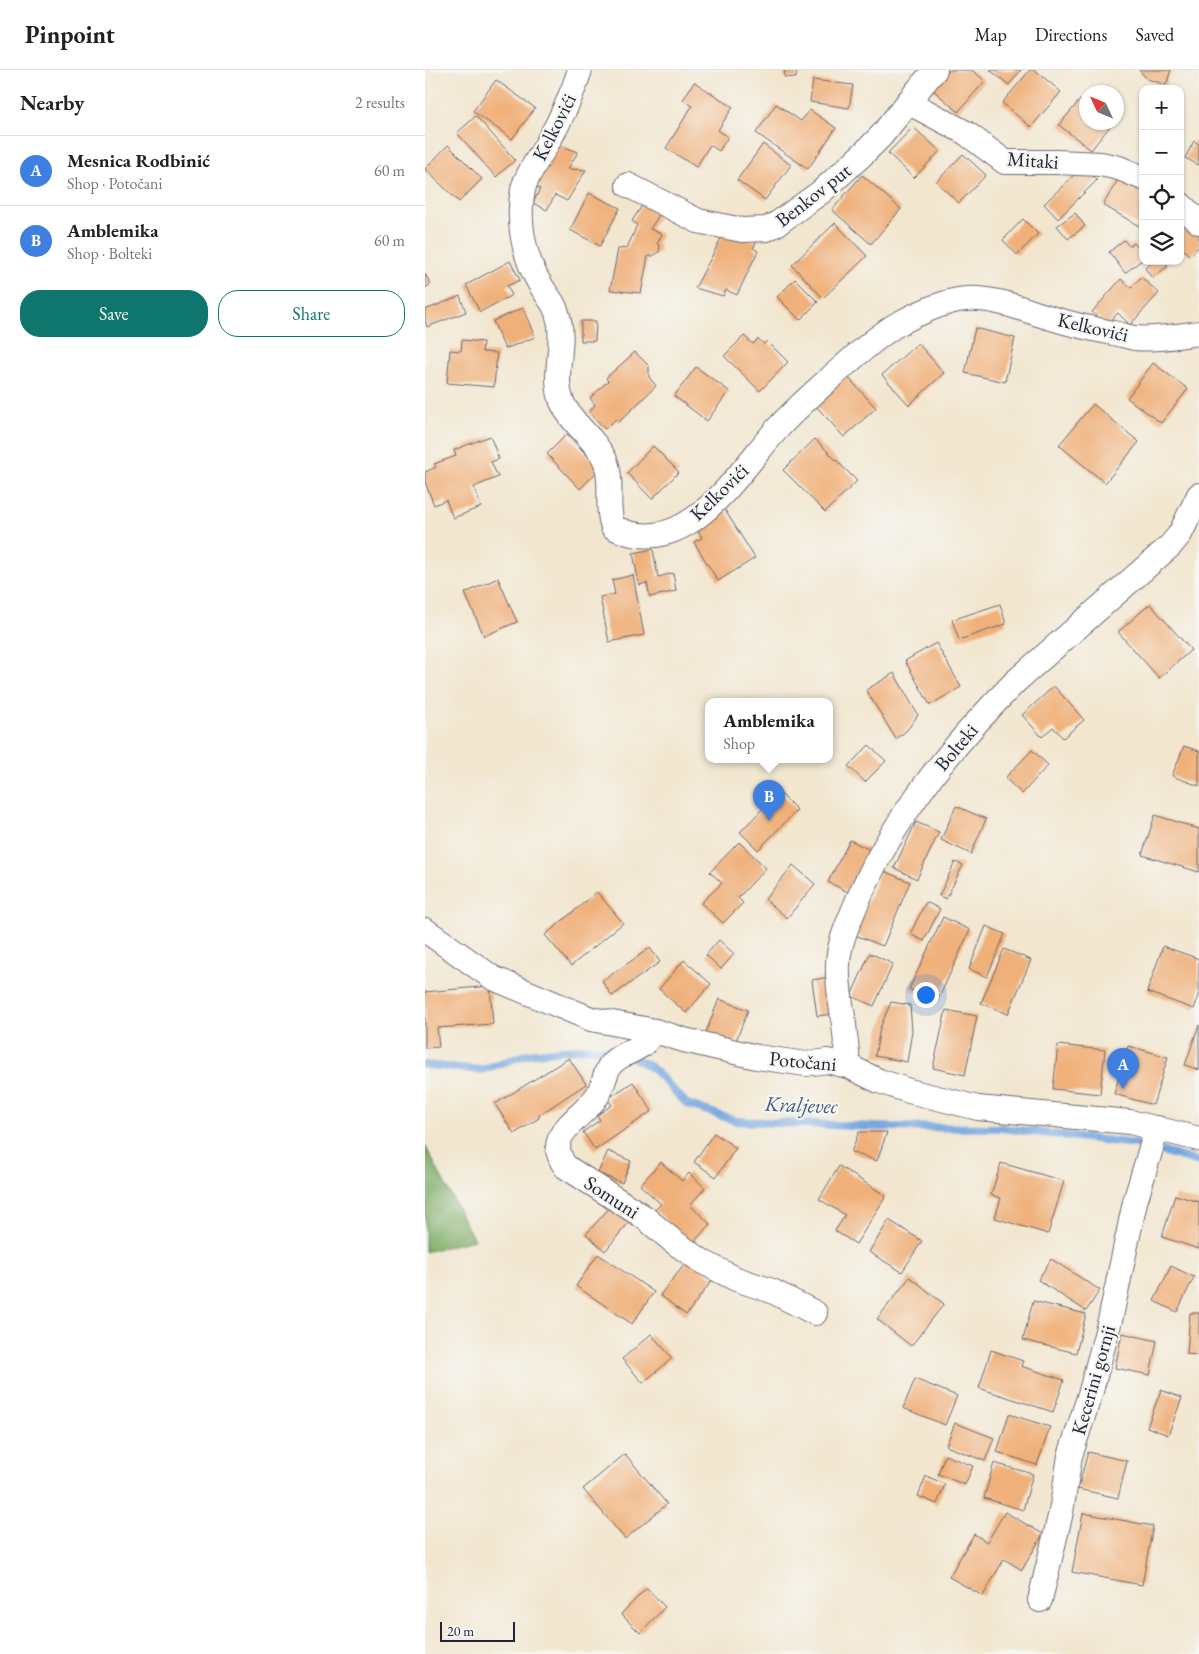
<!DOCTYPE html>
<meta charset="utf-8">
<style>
body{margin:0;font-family:"EB Garamond",serif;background:#f2f2f2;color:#202124}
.controls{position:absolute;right:15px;top:15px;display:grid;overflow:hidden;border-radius:10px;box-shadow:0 1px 4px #0004}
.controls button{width:45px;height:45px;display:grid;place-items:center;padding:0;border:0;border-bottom:1px solid #e0e0e0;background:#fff;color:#202124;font:25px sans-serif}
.compass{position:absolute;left:654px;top:15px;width:45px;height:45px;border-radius:50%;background:#fff;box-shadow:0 1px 4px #0004;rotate:314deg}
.scale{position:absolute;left:15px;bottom:12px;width:75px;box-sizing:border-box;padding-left:5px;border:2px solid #22223b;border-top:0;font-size:14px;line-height:18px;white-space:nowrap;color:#22223b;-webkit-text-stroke:4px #f6f6f2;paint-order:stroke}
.you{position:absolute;left:500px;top:924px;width:18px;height:18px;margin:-12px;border:4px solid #fff;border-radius:50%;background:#1a73e8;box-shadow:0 0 0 8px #1a73e833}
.badge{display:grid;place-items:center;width:32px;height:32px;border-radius:50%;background:#0f766e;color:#fff;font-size:16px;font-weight:700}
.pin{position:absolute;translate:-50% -41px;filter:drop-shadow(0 1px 2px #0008)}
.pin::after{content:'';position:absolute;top:26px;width:18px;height:15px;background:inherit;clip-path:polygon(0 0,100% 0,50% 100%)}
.popup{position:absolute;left:280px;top:628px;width:128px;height:65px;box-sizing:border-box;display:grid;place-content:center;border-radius:10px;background:#fff;filter:drop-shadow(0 1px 4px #0005);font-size:16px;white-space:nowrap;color:#757577}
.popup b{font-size:19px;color:#202124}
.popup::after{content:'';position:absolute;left:50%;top:100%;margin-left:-10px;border:10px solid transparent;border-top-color:#fff}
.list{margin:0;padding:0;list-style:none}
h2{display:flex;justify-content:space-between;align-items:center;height:65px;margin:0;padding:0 20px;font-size:21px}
h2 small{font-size:16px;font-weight:400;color:#757577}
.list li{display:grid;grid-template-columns:32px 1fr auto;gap:15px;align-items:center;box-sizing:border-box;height:70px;padding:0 20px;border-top:1px solid #e0e0e0}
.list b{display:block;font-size:19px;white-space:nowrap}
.list p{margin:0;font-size:16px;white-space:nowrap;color:#757577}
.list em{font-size:16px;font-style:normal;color:#757577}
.actions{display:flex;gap:10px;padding:15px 20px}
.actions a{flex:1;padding:11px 0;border:1px solid #0f766e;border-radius:20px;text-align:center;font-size:18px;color:#0f766e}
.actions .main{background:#0f766e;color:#fff}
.icon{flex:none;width:28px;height:28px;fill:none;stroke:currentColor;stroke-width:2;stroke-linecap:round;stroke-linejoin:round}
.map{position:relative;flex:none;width:774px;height:1584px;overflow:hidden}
header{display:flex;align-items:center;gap:30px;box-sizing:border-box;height:70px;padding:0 25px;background:#fff;border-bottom:1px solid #e0e0e0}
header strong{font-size:24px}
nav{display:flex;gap:28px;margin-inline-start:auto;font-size:18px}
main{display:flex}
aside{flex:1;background:#fff}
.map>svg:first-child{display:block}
.forest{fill:#7eac66;stroke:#506750}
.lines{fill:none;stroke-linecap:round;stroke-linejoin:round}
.stream{stroke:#73a6df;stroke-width:8}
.building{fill:#f0b079}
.street-casing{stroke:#6b676f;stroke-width:26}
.street{stroke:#fff;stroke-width:24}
.labels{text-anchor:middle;stroke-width:4.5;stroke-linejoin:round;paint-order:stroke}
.street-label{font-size:20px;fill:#22223b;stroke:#f6f6f2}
.water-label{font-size:21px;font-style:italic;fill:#42577d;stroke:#f6f6f2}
</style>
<header>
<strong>Pinpoint</strong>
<nav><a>Map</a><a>Directions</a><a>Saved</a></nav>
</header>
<main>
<aside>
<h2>Nearby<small>2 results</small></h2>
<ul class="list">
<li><span class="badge" style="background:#3f7fe0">A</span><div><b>Mesnica Rodbinić</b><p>Shop · Potočani</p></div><em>60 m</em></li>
<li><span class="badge" style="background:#3f7fe0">B</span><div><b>Amblemika</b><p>Shop · Bolteki</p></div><em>60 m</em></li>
</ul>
<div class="actions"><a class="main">Save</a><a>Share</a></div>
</aside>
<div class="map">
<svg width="774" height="1584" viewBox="0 0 774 1584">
<rect width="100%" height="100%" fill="#f6f6f2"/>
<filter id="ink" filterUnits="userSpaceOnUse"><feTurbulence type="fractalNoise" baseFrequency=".02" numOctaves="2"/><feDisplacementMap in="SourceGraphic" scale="10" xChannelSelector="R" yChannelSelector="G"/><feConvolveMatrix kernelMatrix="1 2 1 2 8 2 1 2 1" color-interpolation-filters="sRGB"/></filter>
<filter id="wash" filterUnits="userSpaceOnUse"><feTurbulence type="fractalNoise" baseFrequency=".0096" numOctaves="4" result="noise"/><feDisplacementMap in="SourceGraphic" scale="20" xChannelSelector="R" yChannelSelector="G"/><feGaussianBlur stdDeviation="1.12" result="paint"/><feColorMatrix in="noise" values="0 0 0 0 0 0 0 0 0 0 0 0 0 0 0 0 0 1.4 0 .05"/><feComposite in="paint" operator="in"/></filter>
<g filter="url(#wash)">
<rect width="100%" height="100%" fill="#f2e6cf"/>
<polygon class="forest" points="0,1075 49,1170 0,1182"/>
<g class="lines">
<g class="stream">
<polyline points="205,986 227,998 262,1034 311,1051 451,1057 576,1058 711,1074 774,1092"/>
<polyline points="0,995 56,1000 103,984 159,978 194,981"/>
</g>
</g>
<g id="blocks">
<g class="building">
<polygon points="360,0 372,0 371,8 359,7"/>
<polygon points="525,0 547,0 560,11 533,42 507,19"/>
<polygon points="565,0 596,0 584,15"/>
<polygon points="605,0 610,0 636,22 606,57 577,33"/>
<polygon points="714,0 746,0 741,15 722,9"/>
<polygon points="71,10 110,38 87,69 48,41"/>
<polygon points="388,10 428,15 424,38 385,32"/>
<polygon points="269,12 308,37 293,60 303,67 294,81 285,75 271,97 241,78 267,36 258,30"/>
<polygon points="655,30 662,35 662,52 683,52 686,55 666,80 634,55"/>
<polygon points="351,34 376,51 385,40 411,58 383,99 331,63"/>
<polygon points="51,46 90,90 71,107 32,63"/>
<polygon points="488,57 515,81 489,108 463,83"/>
<polygon points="769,71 774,74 774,95 760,88"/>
<polygon points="132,74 153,82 143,99 161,100 142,131 130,125 122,140 108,133 115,119 105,114"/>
<polygon points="338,74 366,95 340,130 312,110"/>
<polygon points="23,75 57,109 34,132 0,99"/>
<polygon points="538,84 561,105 534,133 511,112"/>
<polygon points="661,99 672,110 633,149 619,134 654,100"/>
<polygon points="437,105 476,139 446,174 407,140"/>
<polygon points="695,106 718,119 718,149 714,156 678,135"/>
<polygon points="164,123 195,138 175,176 145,160"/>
<polygon points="218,134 236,142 225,159 237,164 232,174 235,176 234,182 228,186 223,186 216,223 185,220 193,179 202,178 212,155 207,151"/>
<polygon points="755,138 774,156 774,176 765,186 755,176"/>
<polygon points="650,143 660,156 643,169 632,156"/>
<polygon points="598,149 613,164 592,185 578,170"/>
<polygon points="410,153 442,186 398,228 367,195"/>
<polygon points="298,165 332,171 328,178 333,181 312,225 301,220 298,226 270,218"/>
<polygon points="699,170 704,176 709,173 718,184 718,189 700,203 684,182"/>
<polygon points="85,191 95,210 82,216 87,225 55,242 41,215"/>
<polygon points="729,191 740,191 743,196 727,208 720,198"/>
<polygon points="0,204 6,214 0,218"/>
<polygon points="716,207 734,223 705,255 693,243 682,255 667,242 696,209 706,218"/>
<polygon points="370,209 393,232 375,250 352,227"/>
<polygon points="35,226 41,242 2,257 0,250 0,240"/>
<polygon points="98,238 110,267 80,279 68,251"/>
<polygon points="156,251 171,251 170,271 156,271"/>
<polygon points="550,258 590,268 580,312 540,303"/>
<polygon points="319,266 328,274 333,269 339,274 342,271 363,292 335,321 299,286"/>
<polygon points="37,270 58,272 57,282 72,283 69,317 22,313 25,280 36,281"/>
<polygon points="493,273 519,303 484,335 457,305"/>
<polygon points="210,282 224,296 224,307 231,316 194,352 191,349 180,359 164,342 170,335 165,328 183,311 181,308"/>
<polygon points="728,293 763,319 736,353 702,328"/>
<polygon points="271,297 304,321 282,351 249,326"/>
<polygon points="422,306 451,338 419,367 390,335"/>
<polygon points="668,334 714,372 680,413 634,375"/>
<polygon points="142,364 175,399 155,419 122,384"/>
<polygon points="65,366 74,389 66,392 73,407 49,417 56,437 28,448 21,430 9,435 0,412 0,402 11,397 9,394 31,386 29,380"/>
<polygon points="390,369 432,411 400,442 358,400"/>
<polygon points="228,376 254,402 227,429 202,403"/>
<polygon points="298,437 330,488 293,511 269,472 277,468 270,455"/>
<polygon points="228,479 233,507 248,503 251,521 225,527 222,513 214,515 208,483"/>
<polygon points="208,505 219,565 184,572 175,527 190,524 187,510"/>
<polygon points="73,508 92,552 59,566 40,523"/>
<polygon points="575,534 581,554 534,570 527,550"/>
<polygon points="725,534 766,580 734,608 693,562"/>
<polygon points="511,573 536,617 505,635 480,591"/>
<polygon points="469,603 493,645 482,660 471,669 441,620"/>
<polygon points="629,616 659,650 638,668 628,657 617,667 597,645"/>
<polygon points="444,675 461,691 440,712 423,696"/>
<polygon points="759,676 774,681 774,716 747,706"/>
<polygon points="607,680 623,695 597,724 580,708"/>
<polygon points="354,722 372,740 333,780 315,762"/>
<polygon points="531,736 561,749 546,784 516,770"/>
<polygon points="730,745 774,759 774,802 717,785"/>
<polygon points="491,752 514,762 492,809 469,798"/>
<polygon points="425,770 447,781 425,823 403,812"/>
<polygon points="314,772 341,798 313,828 318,833 298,853 276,833 297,813 285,802"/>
<polygon points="530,792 538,795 521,829 514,826"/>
<polygon points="368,795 390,814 362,848 340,829"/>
<polygon points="456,800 485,812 458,876 430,865"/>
<polygon points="172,822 198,853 146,896 120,865"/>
<polygon points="501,832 515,839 499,871 485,864"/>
<polygon points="518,847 545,860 512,932 484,919"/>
<polygon points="561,856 580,864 562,907 544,899"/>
<polygon points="294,870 309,884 296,899 281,885"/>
<polygon points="738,876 774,889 774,926 769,939 722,922"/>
<polygon points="225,878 235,892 187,926 177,911"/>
<polygon points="579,879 606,890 583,944 556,933"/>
<polygon points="445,883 468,894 449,936 426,926"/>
<polygon points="259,890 286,914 261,943 234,919"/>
<polygon points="405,907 409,944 392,946 387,910"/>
<polygon points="65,916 68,954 12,958 14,977 0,978 0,922"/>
<polygon points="294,929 323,940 310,973 281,962"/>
<polygon points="466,932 485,935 487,961 482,992 450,986 455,958"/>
<polygon points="521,940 552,946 540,1005 508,998"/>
<polygon points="774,955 774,1000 760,995"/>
<polygon points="633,975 680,980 675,1024 628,1019"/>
<polygon points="703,976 743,987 728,1035 689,1024"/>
<polygon points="144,988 161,1014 114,1045 114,1048 89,1064 70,1034"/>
<polygon points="208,1012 227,1041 170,1080 158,1062 175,1050 172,1045 187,1035 182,1029"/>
<polygon points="434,1062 462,1062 452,1091 426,1082"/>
<polygon points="289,1063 311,1078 291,1107 269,1092"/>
<polygon points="183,1081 206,1091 197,1113 173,1103"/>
<polygon points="236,1092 257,1111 264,1103 280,1118 265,1135 285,1154 267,1174 230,1140 236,1134 215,1115"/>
<polygon points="576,1093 639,1111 623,1164 570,1148 576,1128 566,1125"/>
<polygon points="414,1096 461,1126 431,1174 410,1161 420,1145 394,1129"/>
<polygon points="750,1125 774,1132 774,1179 737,1167"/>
<polygon points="188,1134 206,1150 180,1181 161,1164"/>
<polygon points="464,1150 497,1171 477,1202 444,1182"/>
<polygon points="173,1184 229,1222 207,1254 151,1216"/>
<polygon points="264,1189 289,1208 261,1245 235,1225"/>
<polygon points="626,1189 675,1220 661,1241 613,1210"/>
<polygon points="746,1196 769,1207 752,1242 729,1231"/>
<polygon points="485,1207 519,1234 486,1276 452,1249"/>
<polygon points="608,1231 661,1244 651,1283 598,1270"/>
<polygon points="765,1243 774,1243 774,1285 762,1284"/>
<polygon points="697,1263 732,1271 725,1305 690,1298"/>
<polygon points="226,1264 247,1288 218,1313 197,1289"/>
<polygon points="566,1280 598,1291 596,1296 639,1310 628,1342 554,1318"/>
<polygon points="490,1309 532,1326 520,1355 478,1338"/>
<polygon points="736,1320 757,1328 743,1365 722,1357"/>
<polygon points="584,1344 625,1357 612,1395 572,1382"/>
<polygon points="530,1353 569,1368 560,1391 521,1376"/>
<polygon points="663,1382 702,1391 693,1428 653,1419"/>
<polygon points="200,1384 242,1434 200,1469 158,1419"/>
<polygon points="520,1385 548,1396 540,1415 513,1404"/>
<polygon points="569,1393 608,1404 598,1440 559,1428"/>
<polygon points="501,1406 520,1414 512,1434 493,1426"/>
<polygon points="580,1442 618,1464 597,1500 579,1489 558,1526 524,1507 549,1464 562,1472"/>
<polygon points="658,1443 728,1456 717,1515 647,1502"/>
<polygon points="222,1518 240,1537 215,1563 196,1544"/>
</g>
</g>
</g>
<g filter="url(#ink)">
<use href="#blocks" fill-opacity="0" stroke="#6b676f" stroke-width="1"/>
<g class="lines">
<g class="street-casing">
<g id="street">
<path d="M 155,0 C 147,25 136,49 123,72 C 115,87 102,103 98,119 C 92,150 98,186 115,214 C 123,228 130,232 134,250 C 140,277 127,306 137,332 C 147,355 170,368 180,390 C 189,411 180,436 188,457 C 262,494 313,401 354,357 C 374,335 398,315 420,295 C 436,281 453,266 471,255 C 489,245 521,230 541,229 C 570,227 599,240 626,248 C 646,254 667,259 688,263 C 695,264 703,267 710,268 C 731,270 753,266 774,263"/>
<polyline points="483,32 541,63 580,92 631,92 676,94 694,98 718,108"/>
<polyline points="203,115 273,151 317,160 342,159 353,153 396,122 439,83 456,66 497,15 510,0"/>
<polyline points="755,134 774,152"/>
<polyline points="0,860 68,908 166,949 230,961 259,970 332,987 381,994 402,991 423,996 454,1011 484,1021 553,1038 705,1052 774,1069"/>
<path d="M 230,961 C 226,965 222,971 217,975 C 208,982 196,984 188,992 C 180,999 179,1016 172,1026 C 156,1050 116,1065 141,1097 L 219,1147 L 249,1172 L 278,1192 L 311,1209 L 347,1221 L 390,1243"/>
<path d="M 423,996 C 422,979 420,963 418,947 C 415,929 412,911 413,894 C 414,871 424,852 432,832 C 468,748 526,676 591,611 L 745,476 L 755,464 L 774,425"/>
<polyline points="615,1530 636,1442 645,1386 666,1321 686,1246 710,1132 732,1058"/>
</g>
</g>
<use href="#street" class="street"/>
</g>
</g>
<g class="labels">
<g class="street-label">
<text transform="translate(129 57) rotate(-63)" y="7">Kelkovići</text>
<text transform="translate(608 90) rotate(4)" y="7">Mitaki</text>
<text transform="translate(388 125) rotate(-38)" y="7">Benkov put</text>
<text transform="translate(668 257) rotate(13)" y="7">Kelkovići</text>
<text transform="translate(294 422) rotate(-44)" y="7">Kelkovići</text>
<text transform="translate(531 677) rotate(-50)" y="7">Bolteki</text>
<text transform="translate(378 991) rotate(5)" y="7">Potočani</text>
<text transform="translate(187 1127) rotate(33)" y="7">Somuni</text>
<text transform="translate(668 1310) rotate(-74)" y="7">Kecerini gornji</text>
</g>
<g class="water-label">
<text transform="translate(376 1035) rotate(2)" y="7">Kraljevec</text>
</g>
</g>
</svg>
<div class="controls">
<button>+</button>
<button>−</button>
<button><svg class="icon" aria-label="locate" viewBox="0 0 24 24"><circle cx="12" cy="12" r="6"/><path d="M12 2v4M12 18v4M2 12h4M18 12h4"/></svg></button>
<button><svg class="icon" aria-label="layers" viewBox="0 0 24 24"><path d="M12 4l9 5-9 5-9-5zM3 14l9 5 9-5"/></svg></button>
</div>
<svg class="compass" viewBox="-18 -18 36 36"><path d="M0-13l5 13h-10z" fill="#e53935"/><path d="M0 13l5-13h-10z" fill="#757577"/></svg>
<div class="scale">20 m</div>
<div class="you"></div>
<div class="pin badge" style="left:698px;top:1019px;background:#3f7fe0">A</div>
<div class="pin badge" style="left:344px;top:751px;background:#3f7fe0">B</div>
<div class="popup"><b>Amblemika</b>Shop</div>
</div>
</main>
